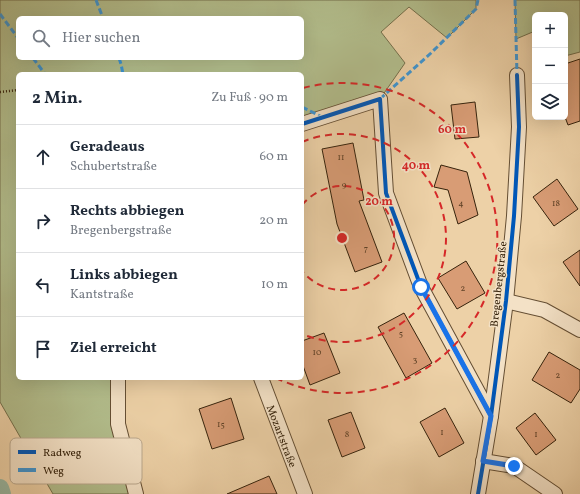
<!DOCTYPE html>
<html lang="de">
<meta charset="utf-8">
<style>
body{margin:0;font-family:Vollkorn,serif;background:#f6f6f7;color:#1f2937}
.controls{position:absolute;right:12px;top:12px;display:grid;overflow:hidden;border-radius:6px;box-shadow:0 4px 16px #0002}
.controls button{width:36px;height:36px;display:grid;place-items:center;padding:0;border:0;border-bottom:1px solid #e0e1e3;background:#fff;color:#1f2937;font:20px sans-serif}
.stop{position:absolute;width:12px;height:12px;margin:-9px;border:3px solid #1a73e8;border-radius:50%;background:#fff}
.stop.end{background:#1a73e8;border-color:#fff;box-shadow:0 1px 4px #0008}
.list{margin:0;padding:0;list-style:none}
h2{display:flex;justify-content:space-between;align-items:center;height:52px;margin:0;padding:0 16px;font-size:17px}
h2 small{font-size:13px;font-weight:400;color:#747a83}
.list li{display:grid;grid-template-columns:26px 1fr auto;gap:12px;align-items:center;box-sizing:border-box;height:64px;padding:0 16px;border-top:1px solid #e0e1e3}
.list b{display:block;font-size:15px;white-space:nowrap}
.list p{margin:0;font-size:13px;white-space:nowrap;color:#747a83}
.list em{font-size:13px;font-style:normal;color:#747a83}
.icon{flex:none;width:22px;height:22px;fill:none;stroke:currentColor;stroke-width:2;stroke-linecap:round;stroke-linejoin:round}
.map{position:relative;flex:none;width:580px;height:494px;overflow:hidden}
.search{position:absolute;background:#fff;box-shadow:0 4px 16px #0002;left:16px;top:16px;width:288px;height:44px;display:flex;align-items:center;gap:10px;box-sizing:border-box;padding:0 14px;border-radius:6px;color:#747a83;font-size:15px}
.panel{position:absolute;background:#fff;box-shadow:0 4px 16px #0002;left:16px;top:72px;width:288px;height:308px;border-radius:6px}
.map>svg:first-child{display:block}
.green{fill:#b2bd8c;stroke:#74704c;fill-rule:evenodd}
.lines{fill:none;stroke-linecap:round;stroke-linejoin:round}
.canal{stroke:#9ab8a3;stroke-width:18}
.building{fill:#d89c75;stroke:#36230c}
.street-casing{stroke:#644e33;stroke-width:16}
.path{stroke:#36230c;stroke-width:2.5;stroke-dasharray:1 2;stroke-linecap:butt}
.street{stroke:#f3e1c6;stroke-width:14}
.quiet{stroke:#3e95d2;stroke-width:3;stroke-dasharray:6 3;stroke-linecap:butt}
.cycleway-casing{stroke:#f3e1c6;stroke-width:6}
.cycleway{stroke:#0057b8;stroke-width:4}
.route{stroke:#1a73e8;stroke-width:5}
.ring{fill:none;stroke:#d62828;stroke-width:2;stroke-dasharray:7 5}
.labels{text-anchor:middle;stroke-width:3;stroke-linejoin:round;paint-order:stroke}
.number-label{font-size:9px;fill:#5e4126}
.street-label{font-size:11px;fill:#36230c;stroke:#f3e1c6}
.key{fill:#f3e1c6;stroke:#baa88e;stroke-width:1}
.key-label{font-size:11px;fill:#36230c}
.centre{fill:#d62828;stroke:#f3e1c6;stroke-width:2}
.ring-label{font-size:12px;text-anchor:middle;font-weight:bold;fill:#d62828;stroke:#f3e1c6;stroke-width:3;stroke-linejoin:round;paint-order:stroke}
</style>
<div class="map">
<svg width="580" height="494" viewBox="0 0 580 494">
<rect width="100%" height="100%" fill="#edd1a7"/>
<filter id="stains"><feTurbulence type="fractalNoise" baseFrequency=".005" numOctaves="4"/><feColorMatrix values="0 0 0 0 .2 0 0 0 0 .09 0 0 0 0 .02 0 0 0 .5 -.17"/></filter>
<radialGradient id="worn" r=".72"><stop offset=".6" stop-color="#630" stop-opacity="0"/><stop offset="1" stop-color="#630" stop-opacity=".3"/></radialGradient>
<g class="green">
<path d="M 0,0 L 476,0 L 476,9 L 447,38 L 409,7 L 381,32 L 405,63 L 380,99 L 302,124 L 302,74 L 18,74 L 18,378 L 118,378 L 118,424 L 136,494 L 53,494 L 0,402 ZM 18,18 L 302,18 L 302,58 L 18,58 Z"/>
<polygon points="515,0 580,0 580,52 565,56 565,15 535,15 535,31 516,39"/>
</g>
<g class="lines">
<polyline class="canal" points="0,488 2,494"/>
</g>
<g class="building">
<polygon points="580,59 580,121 568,125 565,117 565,64"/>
<polygon points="475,102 479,137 455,139 451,105"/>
<polygon points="353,143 364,200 359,201 382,262 355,272 337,224 322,149"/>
<polygon points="441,165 467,172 478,215 458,224 448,190 434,187"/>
<polygon points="557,179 578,209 554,226 533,197"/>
<polygon points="580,250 580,286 563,262"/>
<polygon points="466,261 485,293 457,309 438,278"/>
<polygon points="404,313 432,363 406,378 378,327"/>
<polygon points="324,333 340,373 310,385 302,363 302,341"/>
<polygon points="549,352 580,370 580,389 571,403 532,380"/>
<polygon points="231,398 244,439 212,449 199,409"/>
<polygon points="445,408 464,443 439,457 420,422"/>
<polygon points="351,412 365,448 342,457 328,420"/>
<polygon points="535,413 556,440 536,455 516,428"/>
<polygon points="269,476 277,494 227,494"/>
</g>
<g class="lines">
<g class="street-casing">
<g id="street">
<polyline points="302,124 380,99 386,193 421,287 491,416"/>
<polyline points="506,301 544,310 580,330"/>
<polyline points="118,378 118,424 136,494"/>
<polyline points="261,378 305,494"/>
<polyline points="483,461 514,466 555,494"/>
<polyline points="478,494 491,416 506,301 514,216 519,127 517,75"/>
</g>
</g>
<polyline class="path" points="0,92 18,90"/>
<use href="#street" class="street"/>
<g class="quiet">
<polyline points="96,0 103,18"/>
<polyline points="515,0 517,75"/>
<polyline points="0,14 18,38"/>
<polyline points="33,58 45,74"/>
<polyline points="119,58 121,64 123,74"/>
<polyline points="380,99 431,53 476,9 478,0"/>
<polyline points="302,107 322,117"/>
</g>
<g class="cycleway-casing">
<g id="cycleway">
<polyline points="302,124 380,99 386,193 421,287 491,416"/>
<polyline points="478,494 491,416 506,301 514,216 519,127 517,75"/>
</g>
</g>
<use href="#cycleway" class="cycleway"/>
</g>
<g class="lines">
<polyline class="route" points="421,287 491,416 483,461 514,466"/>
</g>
<g class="ring">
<path d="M302 205A52 52 0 1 1 302 271"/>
<path d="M302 142A104 104 0 1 1 302 334"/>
<path d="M303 88A155 155 0 1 1 276 378"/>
</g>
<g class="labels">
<g class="number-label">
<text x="341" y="160">11</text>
<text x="344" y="188">9</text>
<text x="461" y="206">4</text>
<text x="556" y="206">18</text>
<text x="366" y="251">7</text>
<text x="463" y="291">2</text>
<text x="401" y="336">5</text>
<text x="317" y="355">10</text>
<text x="415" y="362">3</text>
<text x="558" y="378">2</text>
<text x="221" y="427">15</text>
<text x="442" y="435">1</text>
<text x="347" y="437">8</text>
<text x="536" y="437">1</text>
</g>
<g class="street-label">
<text transform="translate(498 284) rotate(-84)" y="4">Bregenbergstraße</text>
<text transform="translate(282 436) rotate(69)" y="4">Mozartstraße</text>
</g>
</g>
<rect x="10" y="438" width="132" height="46" rx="6" class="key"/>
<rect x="18" y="450" width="18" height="4" fill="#0057b8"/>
<rect x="18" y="468" width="18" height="4" fill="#3e95d2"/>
<g class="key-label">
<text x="43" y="456">Radweg</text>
<text x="43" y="474">Weg</text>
</g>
<circle cx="342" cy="238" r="6" class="centre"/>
<g class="ring-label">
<text x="452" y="133">60 m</text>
<text x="416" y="169">40 m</text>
<text x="379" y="205">20 m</text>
</g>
<rect width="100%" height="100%" filter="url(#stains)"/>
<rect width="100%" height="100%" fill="url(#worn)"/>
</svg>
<div class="controls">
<button>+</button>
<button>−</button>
<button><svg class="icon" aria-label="layers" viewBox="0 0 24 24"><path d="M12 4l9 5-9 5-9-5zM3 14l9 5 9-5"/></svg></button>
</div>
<div class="stop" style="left:421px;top:287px"></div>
<div class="stop end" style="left:514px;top:466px"></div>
<div class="search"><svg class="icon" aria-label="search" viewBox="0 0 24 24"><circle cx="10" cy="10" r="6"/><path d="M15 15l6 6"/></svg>Hier suchen</div>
<section class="panel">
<h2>2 Min.<small>Zu Fuß · 90 m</small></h2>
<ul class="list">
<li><svg class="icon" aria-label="ahead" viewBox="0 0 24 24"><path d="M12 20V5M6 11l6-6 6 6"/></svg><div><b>Geradeaus</b><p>Schubertstraße</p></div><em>60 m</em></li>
<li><svg class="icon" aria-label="right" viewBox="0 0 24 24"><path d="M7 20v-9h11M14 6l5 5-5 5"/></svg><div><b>Rechts abbiegen</b><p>Bregenbergstraße</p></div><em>20 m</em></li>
<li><svg class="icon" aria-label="left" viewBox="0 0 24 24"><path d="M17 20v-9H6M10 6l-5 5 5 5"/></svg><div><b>Links abbiegen</b><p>Kantstraße</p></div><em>10 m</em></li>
<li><svg class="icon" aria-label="arrive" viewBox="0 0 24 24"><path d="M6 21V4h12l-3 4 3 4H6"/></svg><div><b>Ziel erreicht</b></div></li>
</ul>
</section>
</div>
